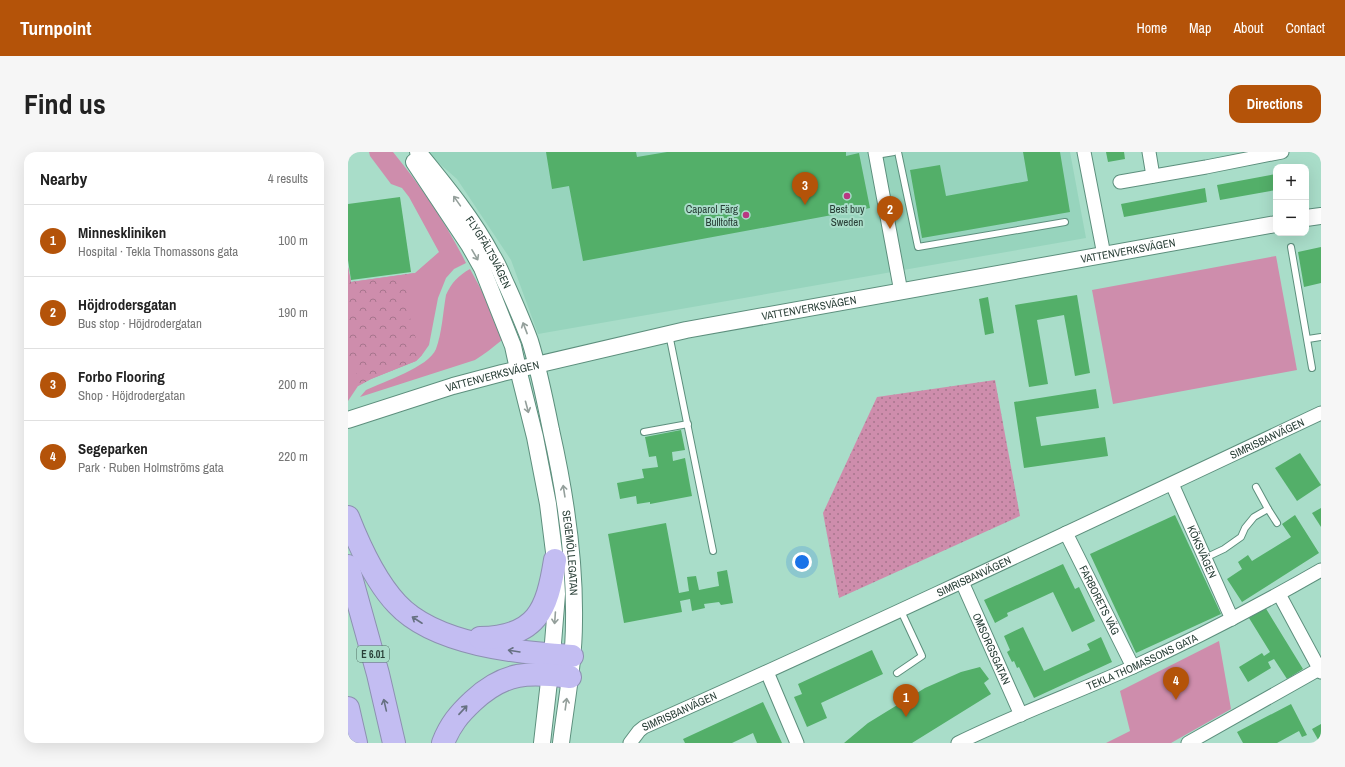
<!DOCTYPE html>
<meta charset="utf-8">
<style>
body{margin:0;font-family:"Archivo Narrow",sans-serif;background:#f6f6f6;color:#222}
.controls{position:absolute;right:12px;top:12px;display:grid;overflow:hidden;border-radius:8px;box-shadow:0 4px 16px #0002}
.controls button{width:36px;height:36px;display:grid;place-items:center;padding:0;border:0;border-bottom:1px solid #e0e0e0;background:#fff;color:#222;font:20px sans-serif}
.you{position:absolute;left:454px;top:410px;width:14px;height:14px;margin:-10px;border:3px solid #fff;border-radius:50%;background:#1a73e8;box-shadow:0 0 0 6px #1a73e833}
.badge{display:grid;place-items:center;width:26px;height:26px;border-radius:50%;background:#b45309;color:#fff;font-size:13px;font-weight:700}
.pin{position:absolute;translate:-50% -33px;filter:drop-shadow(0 1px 2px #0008)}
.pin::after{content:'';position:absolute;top:21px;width:14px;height:12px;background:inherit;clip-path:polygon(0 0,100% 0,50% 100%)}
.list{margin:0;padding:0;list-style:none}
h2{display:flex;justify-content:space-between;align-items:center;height:52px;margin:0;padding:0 16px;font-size:17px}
h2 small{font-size:13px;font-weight:400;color:#767676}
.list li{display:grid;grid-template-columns:26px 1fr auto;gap:12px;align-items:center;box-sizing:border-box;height:72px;padding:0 16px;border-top:1px solid #e0e0e0}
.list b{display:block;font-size:15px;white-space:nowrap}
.list p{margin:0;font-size:13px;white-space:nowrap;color:#767676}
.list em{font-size:13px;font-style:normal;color:#767676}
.map{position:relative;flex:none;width:973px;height:591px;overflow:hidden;border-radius:12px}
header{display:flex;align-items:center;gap:24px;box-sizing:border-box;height:56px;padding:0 20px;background:#b45309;color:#fff}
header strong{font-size:19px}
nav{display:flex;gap:22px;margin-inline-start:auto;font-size:14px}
.intro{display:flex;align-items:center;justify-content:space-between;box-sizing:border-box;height:96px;padding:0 24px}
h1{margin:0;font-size:28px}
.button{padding:10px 18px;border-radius:12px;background:#b45309;color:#fff;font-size:14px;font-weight:700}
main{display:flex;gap:24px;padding:0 24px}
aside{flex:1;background:#fff;border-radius:12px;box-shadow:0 4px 16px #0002}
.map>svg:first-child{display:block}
.built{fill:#97d4bd}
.green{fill:#ce8dac}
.forest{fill:url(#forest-crowns)}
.garden{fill:url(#garden-dots)}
.building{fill:#53af69}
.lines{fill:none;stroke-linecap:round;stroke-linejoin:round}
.service-casing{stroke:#5d8f7d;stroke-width:8}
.minor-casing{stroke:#5d8f7d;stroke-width:15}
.tertiary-casing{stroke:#5d8f7d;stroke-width:18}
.motorway-casing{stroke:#8d91b1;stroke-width:24}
.service{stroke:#fff;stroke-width:6}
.minor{stroke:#fff;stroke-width:13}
.tertiary{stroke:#fff;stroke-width:16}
.motorway{stroke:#c3bdf2;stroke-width:22}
.oneway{stroke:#949f9b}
.oneway2{stroke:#677182}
.poi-dot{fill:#b93882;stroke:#a9ddc9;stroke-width:1.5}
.labels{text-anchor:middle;stroke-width:4;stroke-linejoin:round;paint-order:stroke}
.shield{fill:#a9ddc9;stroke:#4f6e63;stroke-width:1}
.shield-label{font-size:10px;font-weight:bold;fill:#293f37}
.poi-label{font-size:11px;fill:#293f37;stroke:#a9ddc9;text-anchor:end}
.street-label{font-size:11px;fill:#293f37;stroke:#a9ddc9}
</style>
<header>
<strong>Turnpoint</strong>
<nav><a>Home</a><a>Map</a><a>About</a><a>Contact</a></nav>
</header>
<div class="intro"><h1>Find us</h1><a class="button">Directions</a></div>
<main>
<aside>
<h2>Nearby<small>4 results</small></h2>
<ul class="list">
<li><span class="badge">1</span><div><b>Minneskliniken</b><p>Hospital · Tekla Thomassons gata</p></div><em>100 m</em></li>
<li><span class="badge">2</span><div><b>Höjdrodersgatan</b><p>Bus stop · Höjdrodergatan</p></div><em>190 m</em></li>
<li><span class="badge">3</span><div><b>Forbo Flooring</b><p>Shop · Höjdrodergatan</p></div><em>200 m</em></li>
<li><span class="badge">4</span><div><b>Segeparken</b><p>Park · Ruben Holmströms gata</p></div><em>220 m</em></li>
</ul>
</aside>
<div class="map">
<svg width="973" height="591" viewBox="0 0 973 591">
<defs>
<pattern id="forest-crowns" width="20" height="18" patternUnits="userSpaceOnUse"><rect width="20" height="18" fill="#ce8dac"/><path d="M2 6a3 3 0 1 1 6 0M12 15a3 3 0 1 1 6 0" fill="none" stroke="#a7758d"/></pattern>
<pattern id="garden-dots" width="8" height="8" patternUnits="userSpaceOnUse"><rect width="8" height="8" fill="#ce8dac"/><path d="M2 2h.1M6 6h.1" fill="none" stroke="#a7758d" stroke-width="1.8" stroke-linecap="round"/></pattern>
</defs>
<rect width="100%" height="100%" fill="#a9ddc9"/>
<polygon class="built" points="78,0 722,0 738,86 190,182 163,108 109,27"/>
<g class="green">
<path d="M 21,0 L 45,0 C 73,34 98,71 118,111 L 106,117 L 98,126 L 90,146 L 81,193 L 74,203 L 68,209 L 23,227 L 10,234 L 0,249 L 0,115 L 3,130 L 67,121 L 91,100 L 61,45 L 54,36 L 43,32 L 22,4 Z"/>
<polygon points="928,104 949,218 765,252 744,138"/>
<path d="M 122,117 L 135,141 L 154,188 C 145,195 137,202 127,208 L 12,245 L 18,238 C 35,230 81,215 88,197 C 94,181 95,160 98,143 C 103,131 111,123 122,117 Z"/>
<polygon points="871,489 883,557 823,591 758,591 782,579 772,539"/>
</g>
<path class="forest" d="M 0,115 L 3,130 L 67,121 C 65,124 62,127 61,129 C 54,149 67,184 74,203 L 68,209 L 23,227 L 10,234 L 6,234 L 6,228 L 10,216 L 0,214 Z"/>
<polygon class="garden" points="647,228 672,364 491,446 475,361 529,245"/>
<g class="building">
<polygon points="198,0 288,0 289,5 319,0 498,0 498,4 511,1 522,56 235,109 221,34 204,37"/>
<polygon points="675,0 712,0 722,60 574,86 562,18 592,13 598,44 680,29"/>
<polygon points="758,0 776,0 777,7 760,10"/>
<polygon points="928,22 928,38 872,48 869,33"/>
<polygon points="857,36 859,50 776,65 773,52"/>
<polygon points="52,45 63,120 3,128 0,108 0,52"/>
<polygon points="973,95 973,131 956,135 950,100"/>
<polygon points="729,143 742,221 727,224 716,163 689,168 700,232 681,235 667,153"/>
<polygon points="640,145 646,181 637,183 631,147"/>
<polygon points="748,237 751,256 688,265 693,294 757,285 760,304 676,316 666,250"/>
<polygon points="333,278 337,298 324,300 325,309 337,306 344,344 302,352 302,350 289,352 288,344 272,347 269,331 296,326 294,317 310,315 308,304 301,305 297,285"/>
<polygon points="952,301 973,333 949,349 927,316"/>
<polygon points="973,356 973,375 964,361"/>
<polygon points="827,363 873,462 788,501 742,402"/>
<polygon points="947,363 971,401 894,450 879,427 894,417 890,410 900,403 904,409 943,385 934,372"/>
<polygon points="318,371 331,441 341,439 339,425 348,424 351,438 371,434 369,420 379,418 385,451 373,453 371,450 356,452 357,456 344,459 342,447 332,449 334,460 276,471 260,382"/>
<polygon points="715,412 727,437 731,435 747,469 724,480 705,440 659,461 660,464 647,471 636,448"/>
<polygon points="917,455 955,517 939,527 926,507 920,510 923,516 900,530 891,515 914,501 916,504 922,500 901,466"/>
<polygon points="675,475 696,519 742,498 739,492 753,485 764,510 686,546 671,515 669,516 666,509 664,510 659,500 662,498 656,484"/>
<polygon points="524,498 535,522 473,551 479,566 459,575 446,545 454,542 450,532"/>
<polygon points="632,515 641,527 636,531 643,542 564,591 496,591 520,571 577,536 613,520"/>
<polygon points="415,550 434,591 409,591 405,581 384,591 337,591 335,587"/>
<polygon points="943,552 959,583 954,585 951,579 929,591 895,591 889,580"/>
<polygon points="973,572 973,591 972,591 964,577"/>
</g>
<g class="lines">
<g class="service-casing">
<g id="service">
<polyline points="550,0 570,95 717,70"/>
<polyline points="528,3 546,0"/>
<polyline points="943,95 964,216"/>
<polyline points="321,182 365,399"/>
<polyline points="960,187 973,185"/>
<polyline points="296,280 340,272"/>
<polyline points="908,335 920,357"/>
<polyline points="857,406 876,397 893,385 897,376 906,365 920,357 929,371"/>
<polyline points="549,521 574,504 553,459"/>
</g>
</g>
<g class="minor-casing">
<g id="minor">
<polyline points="527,0 553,140"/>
<polyline points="736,0 756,103"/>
<polyline points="801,0 805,24"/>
<polyline points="772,30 858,15 934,0"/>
<path id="s1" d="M 824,332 L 884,467"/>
<path id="s2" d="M 718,381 L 785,515"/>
<path id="s3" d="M 614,430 L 673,563"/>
<polyline points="931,442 973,520"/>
<polyline points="419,520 449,591"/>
<path id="s4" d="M 282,591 L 291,579 L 296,575 C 523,474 748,367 973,261"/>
<path id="s5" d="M 610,591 C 667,563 727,541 785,515 C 849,486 912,453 973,418"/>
<polyline points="840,591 973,516"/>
</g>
</g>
<g class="tertiary-casing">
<g id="tertiary">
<path id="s6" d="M 70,0 C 97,33 125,67 145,105 C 151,114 154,124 159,134 C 167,152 175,170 182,189 C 191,218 197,248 203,278 C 217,340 227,404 226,469 C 226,510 218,551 213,591"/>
<polyline points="66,10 121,93 134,116 165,194 170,217 187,285 200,352 207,408 209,442 204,503 194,591"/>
<polyline points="958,66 973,64"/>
<path id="s7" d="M 0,268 L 105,234 L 154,221 L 338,178 L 928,72"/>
</g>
</g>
<g class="motorway-casing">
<g id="motorway">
<path d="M 0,365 C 11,393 29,431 49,452 C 87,493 171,501 224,504"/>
<polyline points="0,414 30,522 46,591"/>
<path d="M 132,486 C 189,485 199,458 207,408"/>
<polyline points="0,556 8,591"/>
<path d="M 95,591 C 102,573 111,562 125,549 C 157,519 181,520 222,525"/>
</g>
</g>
<use href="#service" class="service"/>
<use href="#minor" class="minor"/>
<use href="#tertiary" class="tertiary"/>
<use href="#motorway" class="motorway"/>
</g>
<defs><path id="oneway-shaft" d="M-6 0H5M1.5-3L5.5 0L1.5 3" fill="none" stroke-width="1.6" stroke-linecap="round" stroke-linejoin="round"/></defs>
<g class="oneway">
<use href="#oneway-shaft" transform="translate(109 49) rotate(-125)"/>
<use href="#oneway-shaft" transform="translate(127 103) rotate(60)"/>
<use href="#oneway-shaft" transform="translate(177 176) rotate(-111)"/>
<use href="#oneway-shaft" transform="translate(179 255) rotate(75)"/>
<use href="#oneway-shaft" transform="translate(216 339) rotate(-99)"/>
<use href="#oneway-shaft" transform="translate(207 466) rotate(94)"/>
<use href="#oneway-shaft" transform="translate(218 552) rotate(-82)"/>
</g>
<g class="oneway2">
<use href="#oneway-shaft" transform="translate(69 468) rotate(-147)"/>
<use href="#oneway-shaft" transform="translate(166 499) rotate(-171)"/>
<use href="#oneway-shaft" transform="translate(37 553) rotate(-103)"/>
<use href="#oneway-shaft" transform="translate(115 558) rotate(-47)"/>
</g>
<g class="poi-dot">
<circle cx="499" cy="44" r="4"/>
<circle cx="398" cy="63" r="4"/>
</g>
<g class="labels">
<rect class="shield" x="9" y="494" width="32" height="16" rx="3"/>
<g class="shield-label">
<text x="25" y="506">E 6.01</text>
</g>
<g class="poi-label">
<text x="390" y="61">Caparol Färg<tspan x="390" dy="13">Bulltofta</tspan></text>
<text x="499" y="61" text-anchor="middle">Best buy<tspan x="499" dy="13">Sweden</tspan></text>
</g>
<g class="street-label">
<text dy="4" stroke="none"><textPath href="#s7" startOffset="799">VATTENVERKSVÄGEN</textPath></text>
<text dy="4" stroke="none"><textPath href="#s6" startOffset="123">FLYGFÄLTSVÄGEN</textPath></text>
<text dy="4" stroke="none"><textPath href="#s7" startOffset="475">VATTENVERKSVÄGEN</textPath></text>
<text dy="4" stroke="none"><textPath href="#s7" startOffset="151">VATTENVERKSVÄGEN</textPath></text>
<text dy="4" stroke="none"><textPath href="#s4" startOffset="708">SIMRISBANVÄGEN</textPath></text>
<text dy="4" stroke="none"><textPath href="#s1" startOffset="74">KÖKSVÄGEN</textPath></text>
<text dy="4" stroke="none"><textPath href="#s6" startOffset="437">SEGEMÖLLEGATAN</textPath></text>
<text dy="4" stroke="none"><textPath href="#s4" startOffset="384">SIMRISBANVÄGEN</textPath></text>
<text dy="4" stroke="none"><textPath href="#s2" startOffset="75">FARBORETS VÄG</textPath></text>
<text dy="4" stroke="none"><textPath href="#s3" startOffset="73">OMSORGSGATAN</textPath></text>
<text dy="4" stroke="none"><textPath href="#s5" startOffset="201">TEKLA THOMASSONS GATA</textPath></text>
<text dy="4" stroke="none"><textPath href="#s4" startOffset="60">SIMRISBANVÄGEN</textPath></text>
</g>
</g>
</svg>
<div class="controls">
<button>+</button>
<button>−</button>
</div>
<div class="you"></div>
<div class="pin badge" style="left:558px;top:565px">1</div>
<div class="pin badge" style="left:542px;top:77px">2</div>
<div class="pin badge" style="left:457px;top:53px">3</div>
<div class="pin badge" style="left:828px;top:548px">4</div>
</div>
</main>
